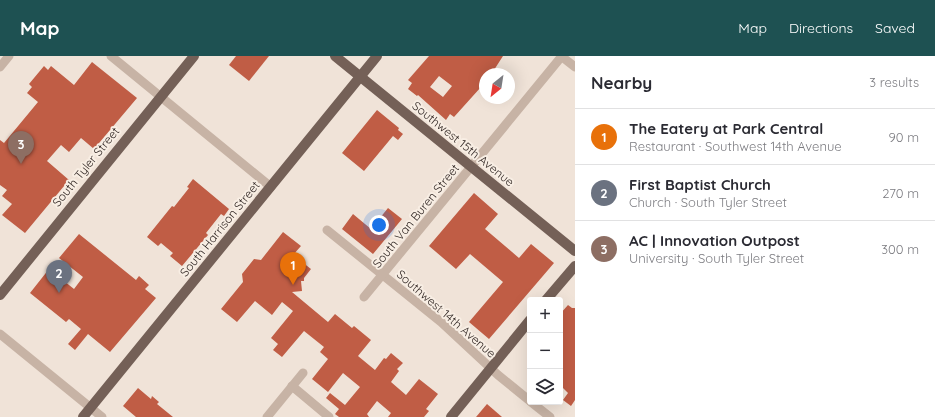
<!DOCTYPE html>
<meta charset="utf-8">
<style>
body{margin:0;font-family:Quicksand,sans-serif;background:#f7f7f7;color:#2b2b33}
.controls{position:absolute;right:12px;bottom:12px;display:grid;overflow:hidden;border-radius:4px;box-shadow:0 4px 16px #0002}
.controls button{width:36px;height:36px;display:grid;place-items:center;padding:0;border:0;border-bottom:1px solid #e1e1e2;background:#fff;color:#2b2b33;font:20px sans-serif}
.compass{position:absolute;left:479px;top:12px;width:36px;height:36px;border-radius:50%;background:#fff;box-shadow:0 4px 16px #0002;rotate:210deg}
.you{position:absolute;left:379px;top:169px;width:14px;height:14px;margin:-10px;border:3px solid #fff;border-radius:50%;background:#1a73e8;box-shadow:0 0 0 6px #1a73e833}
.badge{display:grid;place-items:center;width:26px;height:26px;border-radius:50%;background:#1e5152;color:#fff;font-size:13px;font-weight:700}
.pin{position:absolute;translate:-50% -33px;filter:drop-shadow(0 1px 2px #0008)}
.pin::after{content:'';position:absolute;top:21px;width:14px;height:12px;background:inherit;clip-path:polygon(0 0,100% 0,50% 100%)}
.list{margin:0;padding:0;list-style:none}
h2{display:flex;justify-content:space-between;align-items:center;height:52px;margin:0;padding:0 16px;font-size:17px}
h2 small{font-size:13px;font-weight:400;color:#7c7c81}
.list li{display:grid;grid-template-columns:26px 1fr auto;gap:12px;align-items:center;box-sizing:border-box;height:56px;padding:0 16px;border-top:1px solid #e1e1e2}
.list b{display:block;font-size:15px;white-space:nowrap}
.list p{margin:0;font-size:13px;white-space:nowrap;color:#7c7c81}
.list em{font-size:13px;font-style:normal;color:#7c7c81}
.icon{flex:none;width:22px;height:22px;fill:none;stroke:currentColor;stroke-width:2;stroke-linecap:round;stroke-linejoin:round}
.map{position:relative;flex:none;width:575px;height:361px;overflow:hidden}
header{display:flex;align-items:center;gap:24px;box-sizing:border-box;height:56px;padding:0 20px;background:#1e5152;color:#fff}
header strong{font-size:19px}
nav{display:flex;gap:22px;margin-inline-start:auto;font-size:14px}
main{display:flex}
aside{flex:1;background:#fff}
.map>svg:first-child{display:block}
.building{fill:#c05d45;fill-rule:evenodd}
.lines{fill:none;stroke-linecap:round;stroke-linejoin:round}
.minor{stroke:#c7b3a5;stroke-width:9}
.major{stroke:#746057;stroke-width:10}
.labels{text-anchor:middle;stroke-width:4;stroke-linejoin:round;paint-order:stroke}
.street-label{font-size:12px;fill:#332926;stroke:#f8eee4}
</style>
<header>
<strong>Map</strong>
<nav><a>Map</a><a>Directions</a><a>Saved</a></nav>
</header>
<main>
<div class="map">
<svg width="575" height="361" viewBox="0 0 575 361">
<rect width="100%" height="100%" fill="#f0e3d8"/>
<g class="building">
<polygon points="236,0 269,0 249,25 229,9"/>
<path d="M 429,0 L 503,0 L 494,14 L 493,13 L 488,18 L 485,18 L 485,35 L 481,31 L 454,61 L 450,58 L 446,64 L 418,39 L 417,40 L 408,33 L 412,27 L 408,24 ZM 439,20 L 452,30 L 443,41 L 430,31 Z"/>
<polygon points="92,6 137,42 94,93 81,82 69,96 61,89 47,105 69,124 25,177 2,159 12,148 2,140 7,134 0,129 0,84 4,87 38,46 27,37 32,31 29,28 44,10 48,14 51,10 74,29"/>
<polygon points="377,54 399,72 398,74 403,78 398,84 393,80 364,115 342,97"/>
<polygon points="193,123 229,153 224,160 221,158 206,177 208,179 182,210 170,200 173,197 161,187 158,190 147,181 172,150 174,151 189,132 187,131"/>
<polygon points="474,137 498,158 485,173 519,202 531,188 554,207 489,283 469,266 503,226 470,198 456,213 429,190"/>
<polygon points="388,152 402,163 373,198 342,173 353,158 371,173"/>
<polygon points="283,176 301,190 293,199 311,213 304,222 304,225 301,225 302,235 292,236 328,266 335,258 352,272 354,270 371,284 358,300 375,314 384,302 386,303 391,297 403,307 397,313 399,315 391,326 406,339 419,323 438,338 426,353 429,355 424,361 388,361 391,357 377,345 367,358 369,361 339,361 335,358 339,353 326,342 330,337 345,349 360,331 343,317 328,336 312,323 328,303 320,296 324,291 304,275 282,301 273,294 278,288 271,282 293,255 282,246 272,259 255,245 237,266 221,253 243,226 242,218 254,203 261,204"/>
<polygon points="79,178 136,224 139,220 149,229 145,233 156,242 110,296 88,278 75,294 68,288 81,273 69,263 66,266 30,237 49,213 74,233 83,221 59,202"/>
<polygon points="568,249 572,252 575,252 575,344 571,350 563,344 568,337 560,329 560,258"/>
<polygon points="138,332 151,343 152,340 159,346 157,348 173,361 136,361 123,350"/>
<polygon points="487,348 502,361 476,361"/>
</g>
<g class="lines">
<g class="minor">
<polyline points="111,0 271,131"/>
<polyline points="561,0 575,11"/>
<polyline points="0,11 9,0"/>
<polyline points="327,174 441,266 498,319 530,345"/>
<polyline points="364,241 562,0"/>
<polyline points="0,278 102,361"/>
<polyline points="292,330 329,361"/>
<polyline points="531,346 550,361"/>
<polyline points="267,361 303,317"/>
</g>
<g class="major">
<polyline points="335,0 575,195"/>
<polyline points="0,239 194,0"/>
<polyline points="546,244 575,210"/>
<polyline points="83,361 377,0"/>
<polyline points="451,361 530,264"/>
</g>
</g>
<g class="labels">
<g class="street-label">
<text transform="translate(463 88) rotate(39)" y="4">Southwest 15th Avenue</text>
<text transform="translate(86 111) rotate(-51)" y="4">South Tyler Street</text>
<text transform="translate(416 160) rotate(-51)" y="4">South Van Buren Street</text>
<text transform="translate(220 173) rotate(-51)" y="4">South Harrison Street</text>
<text transform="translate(446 258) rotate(41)" y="4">Southwest 14th Avenue</text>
</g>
</g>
</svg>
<div class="controls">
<button>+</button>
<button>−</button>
<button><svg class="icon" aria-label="layers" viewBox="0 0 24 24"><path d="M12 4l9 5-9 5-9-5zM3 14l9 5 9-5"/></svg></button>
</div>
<svg class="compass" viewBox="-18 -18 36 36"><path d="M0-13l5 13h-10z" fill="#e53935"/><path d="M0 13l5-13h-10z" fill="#7c7c81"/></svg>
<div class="you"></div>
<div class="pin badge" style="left:293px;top:229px;background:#e8710a">1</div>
<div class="pin badge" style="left:59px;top:237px;background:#6b7280">2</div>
<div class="pin badge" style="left:21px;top:108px;background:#8d6e63">3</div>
</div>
<aside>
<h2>Nearby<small>3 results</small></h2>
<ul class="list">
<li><span class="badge" style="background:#e8710a">1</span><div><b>The Eatery at Park Central</b><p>Restaurant · Southwest 14th Avenue</p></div><em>90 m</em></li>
<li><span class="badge" style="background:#6b7280">2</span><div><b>First Baptist Church</b><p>Church · South Tyler Street</p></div><em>270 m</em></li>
<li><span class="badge" style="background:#8d6e63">3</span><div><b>AC | Innovation Outpost</b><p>University · South Tyler Street</p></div><em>300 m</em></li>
</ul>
</aside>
</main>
